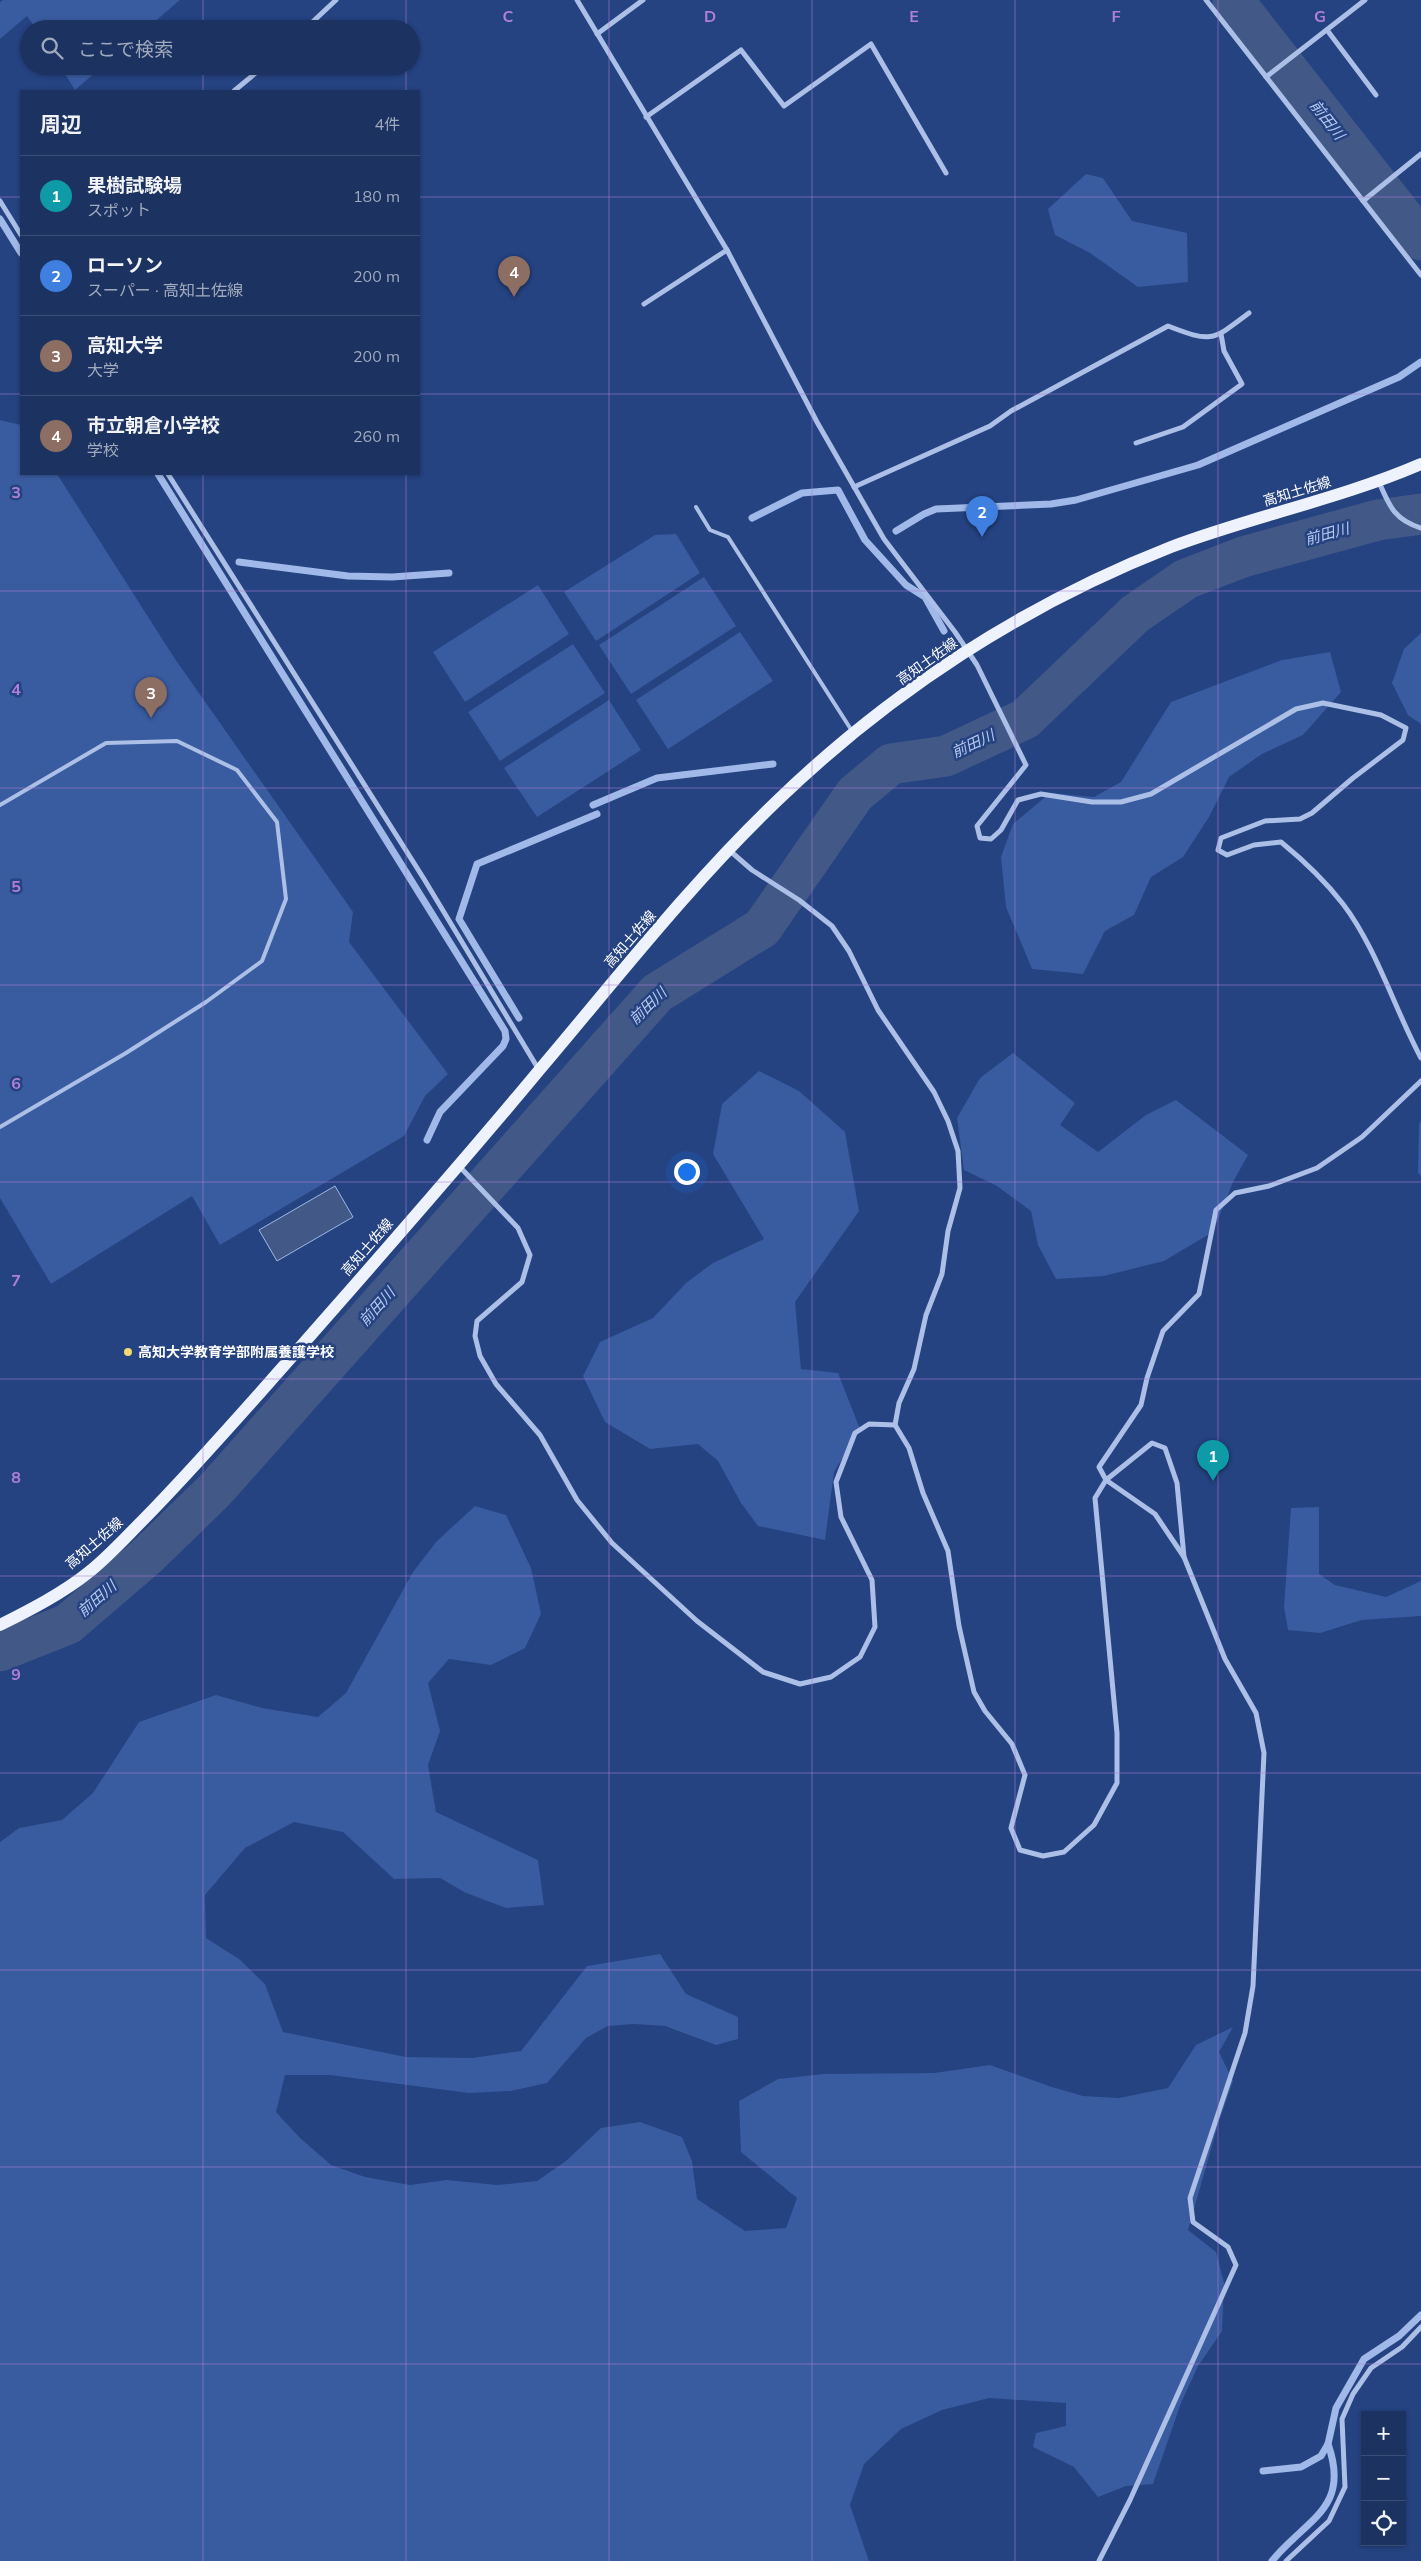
<!DOCTYPE html>
<html lang="ja">
<meta charset="utf-8">
<style>
body{margin:0;font-family:Mulish,"Noto Sans JP",sans-serif;background:#293e6a;color:#f1f3f6}
.controls{position:absolute;right:15px;bottom:15px;display:grid;overflow:hidden;border-radius:0px;box-shadow:0 1px 4px #0004}
.controls button{width:45px;height:45px;display:grid;place-items:center;padding:0;border:0;border-bottom:1px solid #3a4d76;background:#1c3261;color:#f1f3f6;font:25px sans-serif}
.you{position:absolute;left:686px;top:1171px;width:18px;height:18px;margin:-12px;border:4px solid #fff;border-radius:50%;background:#1a73e8;box-shadow:0 0 0 8px #1a73e833}
.badge{display:grid;place-items:center;width:32px;height:32px;border-radius:50%;background:#95b2f1;color:#fff;font-size:16px;font-weight:700}
.pin{position:absolute;translate:-50% -41px;filter:drop-shadow(0 1px 2px #0008)}
.pin::after{content:'';position:absolute;top:26px;width:18px;height:15px;background:inherit;clip-path:polygon(0 0,100% 0,50% 100%)}
.list{margin:0;padding:0;list-style:none}
h2{display:flex;justify-content:space-between;align-items:center;height:65px;margin:0;padding:0 20px;font-size:21px}
h2 small{font-size:16px;font-weight:400;color:#a0aabd}
.list li{display:grid;grid-template-columns:32px 1fr auto;gap:15px;align-items:center;box-sizing:border-box;height:80px;padding:0 20px;border-top:1px solid #3a4d76}
.list b{display:block;font-size:19px;white-space:nowrap}
.list p{margin:0;font-size:16px;white-space:nowrap;color:#a0aabd}
.list em{font-size:16px;font-style:normal;color:#a0aabd}
.icon{flex:none;width:28px;height:28px;fill:none;stroke:currentColor;stroke-width:2;stroke-linecap:round;stroke-linejoin:round}
.map{position:relative;flex:none;width:1421px;height:2561px;overflow:hidden}
.search{position:absolute;background:#1c3261;box-shadow:0 1px 4px #0004;left:20px;top:20px;width:400px;height:55px;display:flex;align-items:center;gap:12px;box-sizing:border-box;padding:0 18px;border-radius:28px;color:#a0aabd;font-size:19px}
.panel{position:absolute;background:#1c3261;box-shadow:0 1px 4px #0004;left:20px;top:90px;width:400px;height:385px;border-radius:0px}
.map>svg:first-child{display:block}
.green{fill:#395b9f}
.water{fill:#425886;stroke:#a0b9e8}
.lines{fill:none;stroke-linecap:round;stroke-linejoin:round}
.stream{stroke:#a0b9e8;stroke-width:7}
.river{stroke:#425886;stroke-width:41}
.lane{stroke:#acc0e7;stroke-width:4}
.street{stroke:#acc0e7;stroke-width:5}
.primary{stroke:#eef2fd;stroke-width:12}
.grid{fill:none;stroke:#b080d9;stroke-width:1;stroke-opacity:0.55}
.poi-dot{fill:#f1db70;stroke:#254281;stroke-width:2}
.labels{text-anchor:middle;stroke-width:5;stroke-linejoin:round;paint-order:stroke}
.street-label{font-size:14px;fill:#fff;stroke:#254281}
.poi-label{font-size:14px;font-weight:bold;fill:#fff;stroke:#254281;text-anchor:start}
.water-label{font-size:15px;font-style:italic;fill:#b7caee;stroke:#254281}
.grid-label{font-size:16px;text-anchor:middle;font-weight:bold;fill:#b080d9;stroke:#254281;stroke-width:5;stroke-linejoin:round;paint-order:stroke}
</style>
<div class="map">
<svg width="1421" height="2561" viewBox="0 0 1421 2561">
<rect width="100%" height="100%" fill="#254281"/>
<g class="green">
<polygon points="3,0 180,0 146,29 36,29 27,16 0,39 0,2"/>
<polygon points="60,66 103,66 75,90"/>
<polygon points="1086,174 1103,178 1132,221 1187,233 1188,282 1138,287 1090,253 1055,235 1048,209"/>
<polygon points="0,420 21,425 21,474 57,474 175,659 353,912 349,942 448,1074 425,1096 404,1136 220,1245 192,1196 51,1284 0,1198"/>
<polygon points="676,534 700,573 596,641 564,592 655,535"/>
<polygon points="704,577 736,626 631,694 599,645"/>
<polygon points="538,585 569,634 465,702 433,652"/>
<polygon points="740,632 773,681 668,749 636,700"/>
<polygon points="1421,633 1421,724 1408,715 1392,683 1404,649"/>
<polygon points="573,644 605,693 500,761 468,712"/>
<polygon points="1330,652 1341,692 1303,735 1262,754 1229,777 1209,817 1183,857 1151,877 1134,915 1105,931 1083,974 1032,969 1006,907 1001,857 1013,824 1050,793 1094,797 1121,782 1171,702 1282,660"/>
<polygon points="609,700 641,750 537,817 504,768"/>
<polygon points="1013,1053 1075,1103 1060,1125 1098,1152 1146,1115 1176,1100 1248,1155 1233,1182 1213,1232 1164,1261 1104,1276 1056,1279 1038,1245 1031,1211 997,1186 964,1170 957,1118 980,1078"/>
<polygon points="759,1071 799,1091 845,1132 859,1211 795,1302 801,1369 838,1373 860,1429 834,1472 825,1540 758,1526 741,1503 718,1461 698,1444 650,1449 605,1422 583,1376 600,1342 653,1318 686,1283 713,1263 764,1239 713,1154 722,1104"/>
<polygon points="1421,1120 1421,1176 1418,1173 1419,1125"/>
<polygon points="475,1506 506,1515 531,1568 541,1614 525,1648 491,1665 449,1659 428,1683 440,1731 428,1765 436,1812 538,1860 544,1905 506,1908 466,1893 440,1878 394,1879 343,1832 294,1822 245,1848 205,1895 206,1938 239,1959 265,1984 283,2032 406,2057 472,2058 521,2051 587,1966 660,1954 686,1994 738,2017 738,2039 716,2045 665,2026 634,2024 608,2026 586,2038 547,2083 511,2091 469,2093 330,2075 285,2075 276,2112 299,2137 331,2165 365,2177 410,2185 447,2180 497,2185 537,2181 566,2161 601,2128 640,2122 682,2137 692,2161 697,2199 745,2231 786,2228 797,2198 741,2152 739,2101 778,2079 823,2074 934,2073 990,2065 1052,2087 1083,2096 1119,2098 1168,2088 1196,2045 1233,2027 1219,2052 1233,2081 1219,2121 1188,2230 1216,2252 1224,2283 1222,2331 1198,2366 1181,2403 1153,2484 1126,2486 1098,2497 1074,2467 1033,2447 1036,2433 1066,2426 1066,2403 989,2398 942,2410 901,2429 864,2464 850,2505 869,2561 0,2561 0,1842 19,1828 62,1820 93,1793 139,1722 216,1695 262,1708 318,1717 346,1693 413,1572 437,1541"/>
<polygon points="1319,1507 1319,1574 1335,1585 1386,1597 1421,1581 1421,1616 1362,1620 1320,1633 1288,1630 1284,1607 1291,1508"/>
</g>
<polygon class="water" points="335,1186 353,1217 277,1261 259,1230"/>
<g class="lines">
<g class="stream">
<polyline points="0,219 21,253"/>
<polyline points="158,474 505,1031 506,1039 503,1046 440,1112 427,1140"/>
<polyline points="752,518 802,493 838,490 865,540 906,585 925,597 944,631"/>
<polyline points="896,531 924,514 936,509 1051,504 1076,500 1198,465 1399,377 1421,362"/>
<polyline points="239,562 348,576 392,577 449,573"/>
<polyline points="593,805 657,778 773,764"/>
<polyline points="519,1018 459,919 477,864 597,814"/>
<polyline points="1263,2471 1301,2467 1321,2456 1328,2444 1336,2408 1364,2359 1399,2336 1421,2315"/>
<path d="M 1272,2561 C 1306,2519 1351,2509 1328,2444"/>
</g>
<g class="river">
<polyline points="1233,0 1421,240"/>
<polyline points="0,1651 68,1624 146,1557 215,1490 657,993 762,928 855,794 891,764 946,756 1025,719 1135,614 1186,579 1243,557 1378,520 1421,514"/>
</g>
<g class="lane">
<polyline points="696,507 710,530 728,537 852,731"/>
<polyline points="0,805 106,743 177,741 237,770 277,822 286,899 262,961 206,1002 126,1053 0,1127"/>
</g>
<g class="street">
<path d="M 577,0 L 727,250 L 817,422 L 884,539 L 955,632 L 977,665 L 1026,765 L 977,826 L 980,838 L 991,839 L 1001,830 L 1018,800 L 1041,794 L 1092,802 L 1121,802 L 1151,794 L 1296,709 L 1323,703 L 1381,715 L 1406,728 L 1403,740 L 1353,778 L 1312,813 L 1300,819 L 1265,821 L 1221,838 L 1218,850 L 1227,855 L 1254,845 L 1281,842 C 1303,860 1326,882 1343,904 C 1376,947 1395,1010 1421,1058"/>
<polyline points="1206,0 1421,275"/>
<polyline points="305,29 336,0"/>
<polyline points="1327,30 1376,95"/>
<polyline points="597,34 643,0"/>
<polyline points="1266,77 1365,0"/>
<polyline points="234,91 264,66"/>
<polyline points="646,117 741,50 784,106 871,44 946,173"/>
<polyline points="0,201 21,235"/>
<polyline points="1363,201 1421,154"/>
<polyline points="644,304 727,250"/>
<polyline points="1136,443 1183,427 1242,384 1224,351 1221,334"/>
<polyline points="168,474 424,879 539,1070"/>
<path d="M 1379,482 C 1389,505 1394,520 1421,528"/>
<path d="M 854,487 L 990,426 L 1011,411 L 1168,326 C 1212,343 1212,341 1249,313"/>
<polyline points="729,850 752,870 799,900 832,926 849,951 878,1010 934,1092 948,1121 958,1151 960,1188 948,1231 942,1274 926,1315 914,1369 899,1403 895,1425"/>
<polyline points="459,1166 518,1228 530,1255 522,1282 477,1321 475,1336 480,1356 496,1384 540,1435 577,1500 612,1543 697,1621 763,1672 800,1684 831,1677 860,1657 875,1627 872,1580 841,1517 836,1482 855,1433 869,1424 895,1425 909,1448 923,1493 948,1551 959,1626 974,1692 985,1711 1012,1744 1025,1775 1011,1828 1020,1850 1043,1856 1064,1852 1094,1825 1117,1783 1117,1733 1095,1498 1106,1480 1152,1443 1165,1448 1177,1483 1184,1557"/>
<polyline points="1099,2561 1130,2500 1236,2265 1228,2247 1193,2222 1190,2198 1245,2033 1253,1986 1264,1753 1256,1713 1225,1659 1184,1557 1155,1514 1106,1480 1099,1467 1141,1405 1147,1378 1163,1331 1199,1294 1216,1210 1235,1193 1269,1186 1317,1168 1362,1137 1421,1081"/>
<polyline points="1286,2561 1329,2521 1345,2487 1342,2419 1353,2394 1371,2368 1402,2347 1421,2327"/>
</g>
<path class="primary" d="M 0,1625 C 30,1610 63,1593 89,1572 C 108,1557 126,1537 143,1520 C 194,1468 241,1414 289,1360 C 374,1263 459,1167 541,1068 C 618,977 692,882 778,800 C 891,691 1025,604 1171,547 C 1253,516 1340,499 1421,464"/>
</g>
<path class="grid" d="M 203,0 L 203,29M 406,0 L 406,29M 609,0 L 609,2561M 812,0 L 812,2561M 1015,0 L 1015,2561M 1218,0 L 1218,2561M 203,66 L 203,91M 406,66 L 406,91M 0,197 L 21,197M 419,197 L 1421,197M 0,394 L 21,394M 419,394 L 1421,394M 203,474 L 203,2561M 406,474 L 406,2561M 0,591 L 1421,591M 0,788 L 1421,788M 0,985 L 1421,985M 0,1182 L 1421,1182M 0,1379 L 1421,1379M 0,1576 L 1421,1576M 0,1773 L 1421,1773M 0,1970 L 1421,1970M 0,2167 L 1421,2167M 0,2364 L 1421,2364"/>
<circle class="poi-dot" cx="128" cy="1352" r="5"/>
<g class="labels">
<g class="street-label">
<text transform="translate(1297 491) rotate(-17)" y="5">高知土佐線</text>
<text transform="translate(927 661) rotate(-35)" y="5">高知土佐線</text>
<text transform="translate(630 939) rotate(-49)" y="5">高知土佐線</text>
<text transform="translate(367 1247) rotate(-49)" y="5">高知土佐線</text>
<text transform="translate(94 1543) rotate(-41)" y="5">高知土佐線</text>
</g>
<g class="poi-label">
<text x="138" y="1357">高知大学教育学部附属養護学校</text>
</g>
<g class="water-label">
<text transform="translate(1327 120) rotate(52)" y="5">前田川</text>
<text transform="translate(1327 534) rotate(-15)" y="5">前田川</text>
<text transform="translate(973 744) rotate(-25)" y="5">前田川</text>
<text transform="translate(648 1006) rotate(-44)" y="5">前田川</text>
<text transform="translate(377 1307) rotate(-48)" y="5">前田川</text>
<text transform="translate(97 1599) rotate(-41)" y="5">前田川</text>
</g>
</g>
<g class="grid-label">
<text x="508" y="22">C</text>
<text x="710" y="22">D</text>
<text x="914" y="22">E</text>
<text x="1116" y="22">F</text>
<text x="1320" y="22">G</text>
<text x="16" y="498">3</text>
<text x="16" y="695">4</text>
<text x="16" y="892">5</text>
<text x="16" y="1089">6</text>
<text x="16" y="1286">7</text>
<text x="16" y="1483">8</text>
<text x="16" y="1680">9</text>
</g>
</svg>
<div class="controls">
<button>+</button>
<button>−</button>
<button><svg class="icon" aria-label="locate" viewBox="0 0 24 24"><circle cx="12" cy="12" r="6"/><path d="M12 2v4M12 18v4M2 12h4M18 12h4"/></svg></button>
</div>
<div class="you"></div>
<div class="pin badge" style="left:1213px;top:1481px;background:#0f9aa8">1</div>
<div class="pin badge" style="left:982px;top:537px;background:#3f7fe0">2</div>
<div class="pin badge" style="left:151px;top:718px;background:#8d6e63">3</div>
<div class="pin badge" style="left:514px;top:297px;background:#8d6e63">4</div>
<div class="search"><svg class="icon" aria-label="search" viewBox="0 0 24 24"><circle cx="10" cy="10" r="6"/><path d="M15 15l6 6"/></svg>ここで検索</div>
<section class="panel">
<h2>周辺<small>4件</small></h2>
<ul class="list">
<li><span class="badge" style="background:#0f9aa8">1</span><div><b>果樹試験場</b><p>スポット</p></div><em>180 m</em></li>
<li><span class="badge" style="background:#3f7fe0">2</span><div><b>ローソン</b><p>スーパー · 高知土佐線</p></div><em>200 m</em></li>
<li><span class="badge" style="background:#8d6e63">3</span><div><b>高知大学</b><p>大学</p></div><em>200 m</em></li>
<li><span class="badge" style="background:#8d6e63">4</span><div><b>市立朝倉小学校</b><p>学校</p></div><em>260 m</em></li>
</ul>
</section>
</div>
